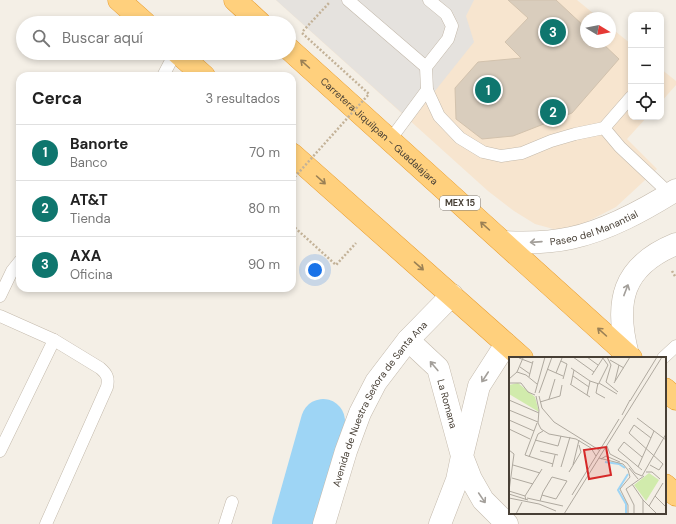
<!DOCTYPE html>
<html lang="es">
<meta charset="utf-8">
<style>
body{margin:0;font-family:"DM Sans",sans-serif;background:#f2f2f2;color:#222}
.controls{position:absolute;right:12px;top:12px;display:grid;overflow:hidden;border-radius:8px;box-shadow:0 2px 6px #0003}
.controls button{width:36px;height:36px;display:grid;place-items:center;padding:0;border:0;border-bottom:1px solid #e0e0e0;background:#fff;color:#222;font:20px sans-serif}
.compass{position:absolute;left:580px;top:12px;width:36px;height:36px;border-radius:50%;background:#fff;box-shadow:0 2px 6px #0003;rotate:100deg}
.you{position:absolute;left:315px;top:270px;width:14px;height:14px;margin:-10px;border:3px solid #fff;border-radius:50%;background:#1a73e8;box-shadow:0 0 0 6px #1a73e833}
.badge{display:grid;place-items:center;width:26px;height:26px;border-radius:50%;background:#0f766e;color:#fff;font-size:13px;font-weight:700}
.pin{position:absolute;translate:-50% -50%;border:2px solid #fff;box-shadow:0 1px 4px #0006}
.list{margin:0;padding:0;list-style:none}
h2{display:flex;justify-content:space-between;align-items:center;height:52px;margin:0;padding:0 16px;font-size:17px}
h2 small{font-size:13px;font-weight:400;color:#767676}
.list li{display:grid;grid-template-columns:26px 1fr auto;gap:12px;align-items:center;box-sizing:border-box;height:56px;padding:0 16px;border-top:1px solid #e0e0e0}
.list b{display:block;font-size:15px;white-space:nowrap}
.list p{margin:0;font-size:13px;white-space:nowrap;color:#767676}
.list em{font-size:13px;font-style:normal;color:#767676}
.icon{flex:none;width:22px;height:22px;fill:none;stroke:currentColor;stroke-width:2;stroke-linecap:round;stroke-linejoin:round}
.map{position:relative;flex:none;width:676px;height:524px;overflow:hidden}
.search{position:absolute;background:#fff;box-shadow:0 2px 6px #0003;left:16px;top:16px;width:280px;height:44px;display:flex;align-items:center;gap:10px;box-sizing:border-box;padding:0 14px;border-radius:22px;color:#767676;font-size:15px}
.panel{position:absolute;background:#fff;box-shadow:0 2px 6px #0003;left:16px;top:72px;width:280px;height:220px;border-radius:12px}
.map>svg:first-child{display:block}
.commercial{fill:#f7e5cf}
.parking{fill:#e5e2de}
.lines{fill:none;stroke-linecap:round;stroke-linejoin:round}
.river{stroke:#9ed5f5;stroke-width:44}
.building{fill:#d9cdbd;stroke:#d2c2ad}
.service-casing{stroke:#c3b9ab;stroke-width:13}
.minor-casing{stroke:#c3b9ab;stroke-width:23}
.tertiary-casing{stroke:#c3b9ab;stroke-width:23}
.trunk-casing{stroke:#e89b2c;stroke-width:23}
.path{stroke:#c3b298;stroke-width:2.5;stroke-dasharray:2 2;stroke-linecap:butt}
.service{stroke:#fff;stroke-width:12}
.minor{stroke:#fff;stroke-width:22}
.tertiary{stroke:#fff;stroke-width:22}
.trunk{stroke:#ffd07d;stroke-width:22}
.path-bridge{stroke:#c3b298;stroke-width:2.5;stroke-dasharray:2 2;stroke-linecap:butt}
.oneway{stroke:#9a8055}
.oneway2{stroke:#a39f9a}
.labels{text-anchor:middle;stroke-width:3;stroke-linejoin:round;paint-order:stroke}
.shield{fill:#fff;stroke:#7e7972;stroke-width:1}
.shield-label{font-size:9px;font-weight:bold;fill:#473f35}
.street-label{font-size:10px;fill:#473f35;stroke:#fff}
.inset-river{fill:none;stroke:#9ed5f5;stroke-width:2}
.inset-road{fill:none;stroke:#afa99f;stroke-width:1}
.view{fill:#d62828;fill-opacity:0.15;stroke:#d62828;stroke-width:2}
.inset-edge{fill:none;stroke:#473f35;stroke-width:2}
</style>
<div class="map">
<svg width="676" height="524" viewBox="0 0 676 524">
<rect width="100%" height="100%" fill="#f4efe6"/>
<g class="commercial">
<polygon points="276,0 577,0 599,18 586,18 586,42 610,42 610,27 631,44 631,117 647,117 627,139 657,169 616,207 579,226 557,230 535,224 514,211 488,191"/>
<polygon points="661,69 676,81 676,85 661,102"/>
</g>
<polygon class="parking" points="276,0 474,0 466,16 474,42 411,121"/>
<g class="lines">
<polyline class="river" points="294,524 323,421"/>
</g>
<polygon class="building" points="508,0 556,0 586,28 586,42 601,42 619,59 572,113 513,136 482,139 456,119 455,88 478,62 521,58 505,42 528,18"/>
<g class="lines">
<g class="service-casing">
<g id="service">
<polyline points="348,0 426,67"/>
<polyline points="429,0 446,14 452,26 448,39 426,67 427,90 439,116 460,138 483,152 501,156 522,153 551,141 575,134 604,128 620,147 670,194"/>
<polyline points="163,76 175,53"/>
<polyline points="604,128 631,97"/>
<polyline points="390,140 427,90"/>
<polyline points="0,296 12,271 20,261"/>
<path d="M 0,316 L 54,340 L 100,368 C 107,374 109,378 107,387 L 46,524"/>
<polyline points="663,358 676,346"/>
<polyline points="0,451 54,340"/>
<polyline points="225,524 232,502"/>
</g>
</g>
<g class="minor-casing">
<g id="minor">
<path id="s1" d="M 504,242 C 526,243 549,243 571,238 C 608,230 644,210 676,190"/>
<path id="s2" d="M 408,340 L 438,368 L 462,456 L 457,480 L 440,524"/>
<polyline points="506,344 479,386 462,456 471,479 483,500 507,524"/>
<path d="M 628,355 C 614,302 622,266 676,244"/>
</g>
</g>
<g class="tertiary-casing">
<g id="tertiary">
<path id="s3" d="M 324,524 L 346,451 L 360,413 L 376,382 L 408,340 L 452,295"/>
</g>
</g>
<g class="trunk-casing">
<g id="trunk">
<polyline points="119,0 145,23"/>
<polyline points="235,0 260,23"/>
<path id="s4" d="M 289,49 L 631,358"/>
<polyline points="178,53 204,76"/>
<polyline points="292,154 522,358"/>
<polyline points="665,389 676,399"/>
<polyline points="665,485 676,495"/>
</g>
</g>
<g class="path">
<polyline points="303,31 329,3"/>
<polyline points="292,225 336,265 356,243"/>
<polyline points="672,271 676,278"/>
</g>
<use href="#service" class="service"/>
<use href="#minor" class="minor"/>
<use href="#tertiary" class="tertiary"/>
<use href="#trunk" class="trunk"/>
<polyline class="path-bridge" points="292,180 369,94 302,33"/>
</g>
<defs><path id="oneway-shaft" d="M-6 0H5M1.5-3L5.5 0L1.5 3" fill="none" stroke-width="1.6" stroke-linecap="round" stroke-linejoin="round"/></defs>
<g class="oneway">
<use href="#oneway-shaft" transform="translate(305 64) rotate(-138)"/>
<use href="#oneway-shaft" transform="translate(321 180) rotate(42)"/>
<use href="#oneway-shaft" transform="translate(485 226) rotate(-138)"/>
<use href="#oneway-shaft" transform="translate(419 266) rotate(41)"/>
<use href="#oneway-shaft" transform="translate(602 332) rotate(-138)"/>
</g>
<g class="oneway2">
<use href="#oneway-shaft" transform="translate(536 242) rotate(176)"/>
<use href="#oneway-shaft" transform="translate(626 290) rotate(-69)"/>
<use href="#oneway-shaft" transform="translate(434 366) rotate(-130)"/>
<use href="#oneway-shaft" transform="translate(485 377) rotate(123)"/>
<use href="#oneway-shaft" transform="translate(482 498) rotate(56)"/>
</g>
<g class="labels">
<rect class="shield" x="440" y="196" width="40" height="14" rx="3"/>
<g class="shield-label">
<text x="460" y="206">MEX 15</text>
</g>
<g class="street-label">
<text dy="4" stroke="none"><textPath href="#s4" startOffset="122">Carretera Jiquilpan - Guadalajara</textPath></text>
<text dy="4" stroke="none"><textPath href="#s1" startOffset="92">Paseo del Manantial</textPath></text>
<text dy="4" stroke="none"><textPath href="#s2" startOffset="78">La Romana</textPath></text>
<text dy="4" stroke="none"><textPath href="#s3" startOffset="134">Avenida de Nuestra Señora de Santa Ana</textPath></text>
</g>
</g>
<g transform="translate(509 357)">
<rect width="157" height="157" fill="#f4efe6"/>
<path d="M 9,26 L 26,40 L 30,55 L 0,37 L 0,28 ZM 140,116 L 150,123 L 137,144 L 125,128 Z" fill="#d1ebac"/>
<path class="inset-river" d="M 96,105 L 110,107 L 116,111M 117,157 L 117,147 L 109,133 L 119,117"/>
<path class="inset-road" d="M 64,0 L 85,15M 78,0 L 89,8M 93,0 L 99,8 L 90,26 L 108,37M 98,0 L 102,8 L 97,25 L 109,35M 10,1 L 23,6M 101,3 L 115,11M 52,4 L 58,7 L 54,22M 11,10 L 21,17M 62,11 L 81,24 L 90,27M 38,12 L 54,19M 8,15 L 17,18 L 28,27M 47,16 L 53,1M 83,18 L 94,1M 64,19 L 80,30M 20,20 L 24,4M 0,22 L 8,15 L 14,1M 106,24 L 110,8M 0,26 L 12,26 L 19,35 L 26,38M 89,26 L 87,36 L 96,41M 105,26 L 121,0M 61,27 L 81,40M 62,27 L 65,13M 26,36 L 36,0M 30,36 L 43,0M 78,38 L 81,24M 27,39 L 30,53 L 29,66 L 32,72 L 40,77 L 67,82 L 82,91 L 87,99M 30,39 L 33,51 L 45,65 L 90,93M 40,42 L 46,22M 0,43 L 30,56M 121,44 L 148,0M 31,45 L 51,39 L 53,28M 0,53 L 29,65M 113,58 L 121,43M 128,61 L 157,83M 0,63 L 25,74M 28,66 L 16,98 L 44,107M 0,72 L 21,82M 26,83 L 49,89 L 52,79M 98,89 L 101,97 L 118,106 L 126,116 L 133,119 L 157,77M 0,93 L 5,97 L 0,134 L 16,139 L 17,143M 31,94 L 49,98M 20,100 L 29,77 L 34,74M 90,101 L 114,107 L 119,113 L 121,120 L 111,132 L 119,148 L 119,157M 92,102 L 97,99 L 111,105M 4,108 L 31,116M 64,108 L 70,83M 141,108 L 150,113 L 154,107 L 120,76 L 125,68 L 142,81M 43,110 L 46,98M 52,110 L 61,80M 129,110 L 145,74M 120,111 L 129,122M 133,113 L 109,93 L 115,85 L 133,100M 60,115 L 72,95 L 70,88M 137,115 L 143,115 L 151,122M 3,121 L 24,127M 123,127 L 134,143 L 134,157M 0,137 L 19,143M 63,138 L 110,62M 16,139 L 33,112M 146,139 L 157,150M 0,141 L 30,147 L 47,154M 18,141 L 54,149M 134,143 L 148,157M 31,144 L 34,135 L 43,120 L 58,124 L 47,142 L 33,138M 140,149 L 154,126M 7,157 L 13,145M 55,157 L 153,0M 125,157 L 125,148 L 117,132 L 135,119"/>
<path class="view" d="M 97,90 L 102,118 L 80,122 L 75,93 Z"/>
<rect width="157" height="157" class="inset-edge"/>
</g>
</svg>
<div class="controls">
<button>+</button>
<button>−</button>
<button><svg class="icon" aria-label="locate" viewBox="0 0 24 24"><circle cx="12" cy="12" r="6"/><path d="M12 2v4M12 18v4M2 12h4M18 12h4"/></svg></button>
</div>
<svg class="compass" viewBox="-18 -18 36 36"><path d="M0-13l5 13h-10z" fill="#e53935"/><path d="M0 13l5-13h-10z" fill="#767676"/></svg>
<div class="you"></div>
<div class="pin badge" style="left:488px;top:90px">1</div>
<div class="pin badge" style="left:553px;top:112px">2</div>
<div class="pin badge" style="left:553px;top:32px">3</div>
<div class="search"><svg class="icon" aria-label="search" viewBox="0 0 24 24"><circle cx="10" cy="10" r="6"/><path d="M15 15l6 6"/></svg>Buscar aquí</div>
<section class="panel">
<h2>Cerca<small>3 resultados</small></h2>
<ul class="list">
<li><span class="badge">1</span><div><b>Banorte</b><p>Banco</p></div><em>70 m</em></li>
<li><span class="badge">2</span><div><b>AT&amp;T</b><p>Tienda</p></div><em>80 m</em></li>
<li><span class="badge">3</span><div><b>AXA</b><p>Oficina</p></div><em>90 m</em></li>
</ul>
</section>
</div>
